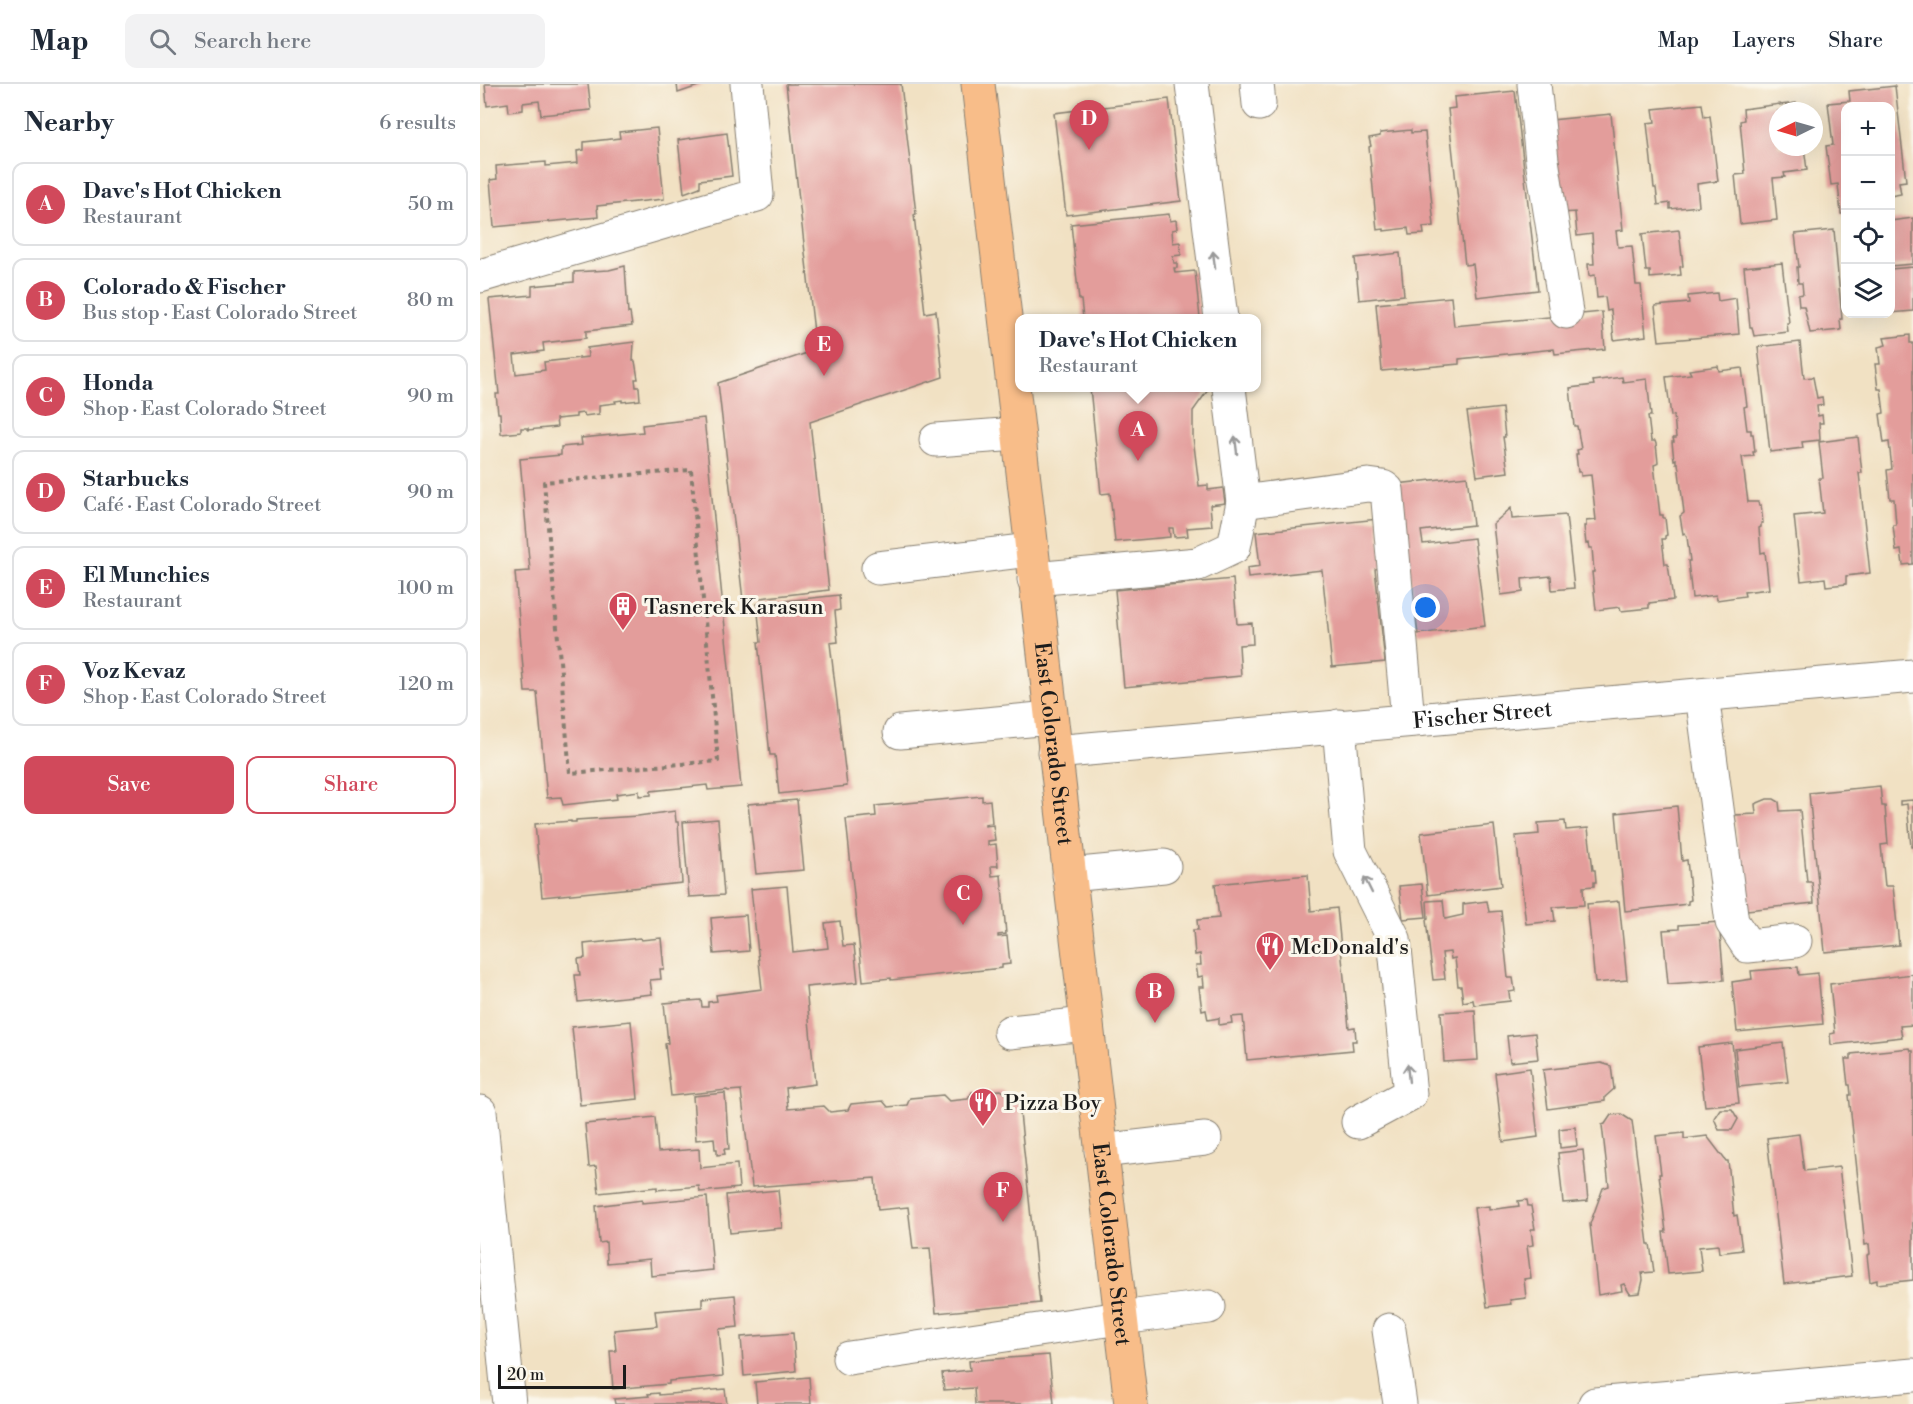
<!DOCTYPE html>
<meta charset="utf-8">
<style>
body{margin:0;font-family:"Libre Bodoni",serif;background:#f2f2f3;color:#1f2937}
.controls{position:absolute;right:18px;top:18px;display:grid;overflow:hidden;border-radius:12px;box-shadow:0 6px 24px #0002}
.controls button{width:54px;height:54px;display:grid;place-items:center;padding:0;border:0;border-bottom:2px solid #e0e1e3;background:#fff;color:#1f2937;font:30px sans-serif}
.compass{position:absolute;left:1289px;top:18px;width:54px;height:54px;border-radius:50%;background:#fff;box-shadow:0 6px 24px #0002;rotate:265deg}
.scale{position:absolute;left:18px;bottom:15px;width:128px;box-sizing:border-box;padding-left:6px;border:3px solid #1c1c1c;border-top:0;font-size:16px;line-height:21px;white-space:nowrap;color:#1c1c1c;-webkit-text-stroke:4px #fbf7ec;paint-order:stroke}
.you{position:absolute;left:946px;top:524px;width:21px;height:21px;margin:-15px;border:4px solid #fff;border-radius:50%;background:#1a73e8;box-shadow:0 0 0 9px #1a73e833}
.badge{display:grid;place-items:center;width:39px;height:39px;border-radius:50%;background:#d1495b;color:#fff;font-size:20px;font-weight:700}
.pin{position:absolute;translate:-50% -50px;filter:drop-shadow(0 2px 3px #0008)}
.pin::after{content:'';position:absolute;top:32px;width:21px;height:18px;background:inherit;clip-path:polygon(0 0,100% 0,50% 100%)}
.popup{position:absolute;left:535px;top:230px;width:246px;height:78px;box-sizing:border-box;display:grid;place-content:center;border-radius:12px;background:#fff;filter:drop-shadow(0 2px 4px #0005);font-size:20px;white-space:nowrap;color:#747a83}
.popup b{font-size:22px;color:#1f2937}
.popup::after{content:'';position:absolute;left:50%;top:100%;margin-left:-12px;border:12px solid transparent;border-top-color:#fff}
.list{margin:0;padding:0;list-style:none}
h2{display:flex;justify-content:space-between;align-items:center;height:78px;margin:0;padding:0 24px;font-size:26px}
h2 small{font-size:20px;font-weight:400;color:#747a83}
.list li{display:grid;grid-template-columns:39px 1fr auto;gap:18px;align-items:center;box-sizing:border-box;height:84px;margin:0 12px 12px;padding:0 12px;border:2px solid #e0e1e3;border-radius:12px}
.list b{display:block;font-size:22px;white-space:nowrap}
.list p{margin:0;font-size:20px;white-space:nowrap;color:#747a83}
.list em{font-size:20px;font-style:normal;color:#747a83}
.actions{display:flex;gap:12px;padding:18px 24px}
.actions a{flex:1;padding:14px 0;border:2px solid #d1495b;border-radius:12px;text-align:center;font-size:21px;color:#d1495b}
.actions .main{background:#d1495b;color:#fff}
.icon{flex:none;width:33px;height:33px;fill:none;stroke:currentColor;stroke-width:2;stroke-linecap:round;stroke-linejoin:round}
.map{position:relative;flex:none;width:1433px;height:1320px;overflow:hidden}
header{display:flex;align-items:center;gap:36px;box-sizing:border-box;height:84px;padding:0 30px;background:#fff;border-bottom:2px solid #e0e1e3}
header strong{font-size:28px}
nav{display:flex;gap:33px;margin-inline-start:auto;font-size:21px}
.search{width:420px;height:54px;background:#f2f2f3;display:flex;align-items:center;gap:15px;box-sizing:border-box;padding:0 21px;border-radius:12px;color:#747a83;font-size:22px}
main{display:flex}
aside{flex:1;background:#fff}
.map>svg:first-child{display:block}
.building{fill:#e39d9b}
.lines{fill:none;stroke-linecap:round;stroke-linejoin:round}
.minor-casing{stroke:#867e70;stroke-width:35}
.major-casing{stroke:#867e70;stroke-width:35}
.path{stroke:#867e70;stroke-width:4;stroke-dasharray:4.5 4.5;stroke-linecap:butt}
.minor{stroke:#fff;stroke-width:33}
.major{stroke:#f8bd89;stroke-width:33}
.oneway{stroke:#999}
.labels{text-anchor:middle;stroke-width:6;stroke-linejoin:round;paint-order:stroke}
.poi-label{font-size:22px;fill:#1c1c1c;stroke:#fbf7ec;text-anchor:start}
.street-label{font-size:22px;fill:#1c1c1c;stroke:#fbf7ec}
</style>
<header>
<strong>Map</strong>
<div class="search"><svg class="icon" aria-label="search" viewBox="0 0 24 24"><circle cx="10" cy="10" r="6"/><path d="M15 15l6 6"/></svg>Search here</div>
<nav><a>Map</a><a>Layers</a><a>Share</a></nav>
</header>
<main>
<aside>
<h2>Nearby<small>6 results</small></h2>
<ul class="list">
<li><span class="badge">A</span><div><b>Dave's Hot Chicken</b><p>Restaurant</p></div><em>50 m</em></li>
<li><span class="badge">B</span><div><b>Colorado &amp; Fischer</b><p>Bus stop · East Colorado Street</p></div><em>80 m</em></li>
<li><span class="badge">C</span><div><b>Honda</b><p>Shop · East Colorado Street</p></div><em>90 m</em></li>
<li><span class="badge">D</span><div><b>Starbucks</b><p>Café · East Colorado Street</p></div><em>90 m</em></li>
<li><span class="badge">E</span><div><b>El Munchies</b><p>Restaurant</p></div><em>100 m</em></li>
<li><span class="badge">F</span><div><b>Voz Kevaz</b><p>Shop · East Colorado Street</p></div><em>120 m</em></li>
</ul>
<div class="actions"><a class="main">Save</a><a>Share</a></div>
</aside>
<div class="map">
<svg width="1433" height="1320" viewBox="0 0 1433 1320">
<rect width="100%" height="100%" fill="#fbf7ec"/>
<filter id="ink" filterUnits="userSpaceOnUse"><feTurbulence type="fractalNoise" baseFrequency=".0167" numOctaves="2"/><feDisplacementMap in="SourceGraphic" scale="12" xChannelSelector="R" yChannelSelector="G"/><feConvolveMatrix kernelMatrix="1 2 1 2 8 2 1 2 1" color-interpolation-filters="sRGB"/></filter>
<filter id="wash" filterUnits="userSpaceOnUse"><feTurbulence type="fractalNoise" baseFrequency=".008" numOctaves="4" result="noise"/><feDisplacementMap in="SourceGraphic" scale="24" xChannelSelector="R" yChannelSelector="G"/><feGaussianBlur stdDeviation="1.35" result="paint"/><feColorMatrix in="noise" values="0 0 0 0 0 0 0 0 0 0 0 0 0 0 0 0 0 1.4 0 .05"/><feComposite in="paint" operator="in"/></filter>
<g filter="url(#wash)">
<rect width="100%" height="100%" fill="#f1e1c3"/>
<g id="blocks">
<g class="building">
<polygon points="5,0 108,0 111,26 61,31 59,17 43,19 43,26 29,28 28,19 7,22"/>
<polygon points="197,0 224,0 198,9"/>
<polygon points="306,0 421,0 436,130 434,131 445,229 456,227 463,293 330,338 349,506 263,516 238,299 336,266"/>
<polygon points="1415,2 1426,97 1419,98 1421,110 1410,112 1410,22 1366,22 1366,130 1361,130 1358,100 1351,101 1346,62 1353,61 1348,19 1370,17 1369,7"/>
<polygon points="1035,7 1058,206 997,213 993,180 985,181 968,25 975,24 974,13"/>
<polygon points="689,15 701,117 586,131 574,29"/>
<polygon points="1316,19 1317,27 1298,27 1298,63 1324,63 1327,86 1304,89 1305,93 1293,94 1297,136 1260,140 1255,91 1265,90 1260,37 1264,36 1263,25 1300,20 1300,21"/>
<polygon points="1222,20 1224,33 1230,32 1238,97 1217,100 1219,122 1190,125 1190,119 1178,121 1176,104 1174,104 1167,39 1175,38 1173,25"/>
<polygon points="1131,30 1143,146 1136,147 1138,163 1152,162 1156,201 1161,201 1166,252 1134,256 1131,226 1127,227 1125,213 1117,214 1115,191 1109,192 1108,180 1114,180 1112,150 1097,152 1095,128 1081,129 1071,36"/>
<polygon points="177,44 184,115 117,122 118,133 14,143 10,96 17,95 16,82 66,78 66,82 98,79 97,67 104,66 104,58 140,54 139,48"/>
<polygon points="931,46 931,49 945,48 954,142 943,143 944,150 929,151 928,144 904,147 904,145 897,146 889,63 891,62 889,54 900,52 900,49"/>
<polygon points="247,49 252,92 220,96 220,103 204,109 198,56"/>
<polygon points="689,130 690,137 696,136 697,145 692,146 693,159 700,158 701,171 693,172 694,179 697,179 697,184 694,184 695,189 715,187 720,234 603,234 601,216 599,216 591,140"/>
<polygon points="1433,134 1433,180 1410,182 1410,137"/>
<polygon points="1199,146 1203,182 1200,183 1201,191 1170,194 1170,187 1166,187 1162,150"/>
<polygon points="1354,146 1362,235 1360,235 1361,246 1330,249 1324,222 1319,222 1318,211 1323,210 1322,199 1318,199 1317,183 1319,183 1315,150"/>
<polygon points="920,169 924,211 879,216 875,174"/>
<polygon points="1302,179 1309,239 1307,239 1308,248 1274,252 1272,243 1270,243 1264,183"/>
<polygon points="145,182 148,229 150,229 152,242 106,247 106,254 63,259 64,267 34,271 36,290 65,286 64,278 108,273 107,264 154,258 153,277 155,277 158,295 155,295 156,303 159,303 160,316 142,318 142,316 135,317 136,319 119,321 119,330 104,332 103,329 96,330 96,333 76,335 77,343 48,346 48,344 41,344 41,348 21,350 20,329 18,329 16,310 19,310 9,215 52,211 52,202 94,198 94,188 129,186"/>
<polygon points="1433,183 1433,227 1410,229 1410,185"/>
<polygon points="1237,209 1238,217 1256,214 1259,250 1179,257 1175,222 1209,219 1208,212"/>
<polygon points="971,213 974,242 1122,228 1125,265 1075,270 1074,265 979,275 979,280 902,287 896,220"/>
<polygon points="1430,251 1430,259 1433,259 1433,480 1423,481 1421,466 1416,467 1413,441 1416,441 1414,415 1410,415 1407,386 1412,385 1409,358 1404,359 1400,330 1404,329 1401,305 1398,305 1395,280 1400,280 1398,263 1406,261 1404,254"/>
<polygon points="1320,258 1324,294 1333,293 1337,314 1342,313 1343,321 1337,322 1338,332 1342,331 1343,339 1339,339 1340,356 1322,358 1323,364 1290,368 1278,263"/>
<polygon points="1238,282 1239,287 1262,284 1267,322 1264,323 1267,346 1271,346 1271,350 1273,350 1275,368 1273,368 1274,372 1262,373 1268,418 1278,418 1279,422 1281,421 1283,439 1281,439 1281,443 1279,444 1281,469 1285,468 1289,505 1264,508 1265,512 1237,516 1236,511 1212,514 1208,477 1210,477 1207,453 1205,449 1203,450 1200,432 1204,429 1198,379 1196,379 1196,375 1194,376 1192,358 1194,358 1193,354 1196,354 1194,331 1191,332 1186,293 1211,290 1209,286"/>
<polygon points="1142,293 1143,298 1167,295 1171,332 1168,332 1171,357 1175,357 1176,360 1178,378 1177,380 1174,381 1180,431 1183,431 1183,434 1185,434 1187,451 1185,452 1185,455 1182,455 1185,480 1188,480 1193,516 1169,519 1169,524 1141,527 1140,523 1116,526 1112,488 1114,488 1112,464 1109,464 1108,459 1106,460 1104,442 1106,442 1106,437 1116,436 1111,391 1101,392 1101,388 1098,388 1096,370 1098,370 1097,366 1101,365 1097,342 1094,342 1090,304 1114,301 1113,297"/>
<polygon points="610,304 728,304 728,306 713,327 713,353 719,402 728,401 728,406 743,404 745,419 730,421 732,442 707,444 708,452 694,453 693,444 689,444 690,453 635,458 630,409 621,410"/>
<polygon points="1022,324 1025,353 1023,353 1028,388 997,392 987,328"/>
<polygon points="224,334 261,703 228,706 227,701 171,707 171,711 159,712 159,707 136,710 137,715 83,721 81,713 67,714 57,608 45,608 35,488 50,487 40,375 81,371 81,363 102,361 101,354 163,348 162,341"/>
<polygon points="1378,353 1382,389 1379,389 1390,489 1366,492 1366,500 1346,502 1345,494 1321,497 1314,432 1343,429 1339,394 1343,394 1339,358"/>
<polygon points="987,392 993,441 941,447 943,460 994,454 1005,542 938,550 925,447 917,400"/>
<polygon points="1031,424 1032,435 1086,431 1094,504 1072,506 1071,492 1042,495 1043,508 1021,511 1013,440"/>
<polygon points="898,435 903,483 895,485 905,578 852,583 842,486 768,494 767,484 780,482 776,448"/>
<polygon points="753,495 757,540 772,539 773,560 759,561 761,592 644,603 635,506"/>
<polygon points="359,511 360,526 355,527 358,558 350,559 367,702 299,710 295,671 290,671 278,558 281,558 277,520"/>
<polygon points="1400,702 1402,722 1405,722 1408,760 1401,761 1405,802 1413,802 1419,861 1345,868 1329,709"/>
<polygon points="502,712 502,717 510,716 512,739 505,740 505,742 513,741 515,756 508,757 508,761 516,760 518,782 511,782 512,792 521,791 526,850 518,851 518,853 527,852 530,880 522,881 522,884 411,896 411,894 383,897 366,735 396,732 395,722"/>
<polygon points="1287,715 1294,715 1299,718 1300,727 1320,726 1327,798 1332,798 1334,819 1267,826 1263,812 1255,731 1276,730 1275,720"/>
<polygon points="317,716 324,786 276,790 268,720"/>
<polygon points="1433,716 1433,763 1431,763 1427,720 1420,721 1420,717"/>
<polygon points="1197,722 1202,777 1207,776 1211,816 1208,817 1208,820 1145,827 1136,729"/>
<polygon points="195,727 196,738 198,738 202,799 62,813 55,740 91,737 91,738 96,738 96,736 158,732"/>
<polygon points="238,735 244,811 209,813 203,738"/>
<polygon points="1085,737 1086,746 1108,744 1113,786 1115,786 1116,798 1114,798 1114,802 1103,803 1104,821 1073,823 1075,837 1046,840 1036,752 1059,750 1058,739"/>
<polygon points="1014,741 1021,802 948,811 941,749"/>
<polygon points="828,791 831,827 857,824 869,944 875,943 876,957 872,957 873,966 767,976 763,932 751,933 752,939 739,941 739,934 728,936 726,926 722,927 719,903 724,903 723,892 718,893 716,881 721,881 720,870 715,871 713,846 718,846 717,836 739,834 735,800"/>
<polygon points="942,800 946,833 923,835 919,802"/>
<polygon points="307,802 313,868 348,864 345,839 360,837 363,862 374,861 378,898 326,903 335,1000 306,1004 308,1025 344,1022 350,1028 368,1026 371,1020 403,1017 408,1023 427,1021 430,1014 463,1011 469,1017 488,1015 492,1008 521,1006 539,1020 560,1219 456,1229 450,1164 433,1165 428,1123 398,1126 395,1094 272,1103 261,1006 248,1007 247,1006 191,1012 185,960 188,959 184,919 221,916 222,923 228,923 228,918 237,917 236,911 282,905 271,805"/>
<polygon points="963,816 965,835 983,831 983,820 1007,817 1009,828 1021,827 1028,894 1033,894 1035,907 1029,908 1030,917 994,921 993,916 983,918 981,902 978,902 975,874 971,875 970,868 962,869 965,895 953,896 946,836 948,835 947,817"/>
<polygon points="1139,817 1147,896 1115,899 1107,820"/>
<polygon points="266,831 269,867 234,870 231,834"/>
<polygon points="1239,838 1244,896 1188,900 1183,846 1199,845 1199,841"/>
<polygon points="160,854 161,856 181,854 184,885 180,885 181,895 170,896 172,910 98,918 95,891 100,891 98,875 105,874 104,860"/>
<polygon points="1318,883 1319,891 1338,889 1343,940 1257,948 1252,898 1272,895 1271,887"/>
<polygon points="1433,890 1433,941 1420,942 1422,953 1351,961 1350,950 1355,949 1350,900"/>
<polygon points="995,926 998,976 964,978 961,928"/>
<polygon points="151,937 158,1015 100,1021 92,943"/>
<polygon points="1055,949 1058,975 1030,978 1027,952"/>
<polygon points="1252,959 1259,1019 1225,1022 1218,963"/>
<polygon points="1303,959 1308,998 1259,1003 1255,965"/>
<polygon points="1430,964 1431,967 1433,967 1433,1196 1397,1200 1397,1196 1390,1198 1387,1171 1390,1170 1389,1160 1385,1161 1369,1011 1371,1011 1370,1001 1368,1001 1365,975 1371,975 1371,970"/>
<polygon points="1121,979 1131,982 1134,1005 1125,1013 1125,1017 1068,1025 1063,986"/>
<polygon points="1050,984 1058,1053 1023,1058 1015,989"/>
<polygon points="245,1009 249,1065 244,1065 245,1070 237,1071 237,1065 235,1065 234,1054 216,1056 213,1012"/>
<polygon points="1240,1025 1252,1025 1258,1035 1252,1046 1239,1046 1234,1034"/>
<polygon points="1141,1030 1152,1037 1168,1160 1170,1160 1174,1188 1162,1189 1163,1196 1160,1209 1150,1210 1144,1200 1141,1201 1142,1207 1118,1211 1110,1140 1123,1104 1129,1102 1122,1041 1125,1040 1131,1031"/>
<polygon points="175,1033 178,1068 219,1065 220,1084 257,1080 259,1104 220,1108 219,1102 177,1106 177,1103 119,1109 116,1082 109,1083 105,1040"/>
<polygon points="1095,1043 1097,1062 1080,1064 1079,1045"/>
<polygon points="1204,1049 1204,1055 1227,1052 1246,1077 1248,1077 1254,1132 1257,1131 1262,1166 1239,1169 1238,1161 1219,1163 1222,1187 1188,1190 1183,1148 1186,1148 1179,1090 1181,1090 1176,1052"/>
<polygon points="1319,1050 1324,1087 1359,1083 1372,1192 1304,1200 1287,1054"/>
<polygon points="1103,1066 1108,1117 1083,1119 1078,1069"/>
<polygon points="298,1106 302,1144 250,1149 246,1111"/>
<polygon points="227,1113 233,1186 171,1192 170,1175 127,1179 126,1158 119,1159 116,1122 162,1116 162,1119"/>
<polygon points="1047,1116 1048,1122 1051,1122 1055,1145 1051,1145 1053,1161 1047,1162 1051,1194 1044,1195 1046,1214 1030,1216 1031,1220 1007,1223 994,1124 1009,1122 1009,1126 1039,1122 1038,1117"/>
<polygon points="255,1211 258,1243 239,1245 243,1292 189,1297 189,1300 133,1305 130,1267 136,1267 134,1246 177,1242 175,1227 222,1223 222,1214"/>
<polygon points="313,1249 316,1287 264,1292 261,1253"/>
<polygon points="569,1271 574,1320 495,1320 494,1304 464,1306 462,1289 490,1286 489,1277"/>
<polygon points="329,1293 331,1320 277,1320 275,1298"/>
<polygon points="245,1305 247,1320 135,1320 134,1315 169,1312 168,1310 179,1309 179,1311"/>
</g>
</g>
</g>
<g filter="url(#ink)">
<use href="#blocks" fill-opacity="0" stroke="#867e70" stroke-width="1.5"/>
<g class="lines">
<g class="minor-casing">
<g id="minor">
<polyline points="712,0 741,234"/>
<polyline points="777,0 779,20"/>
<polyline points="1054,0 1062,76 1086,228"/>
<polyline points="0,192 277,111 267,0"/>
<polyline points="456,356 537,350"/>
<polyline points="763,418 888,401 903,403 907,406 928,636"/>
<polyline points="398,484 551,466"/>
<polyline points="554,495 718,480 754,463 763,418 749,304"/>
<polyline points="1222,611 1252,838 1268,862 1315,857"/>
<polyline points="859,642 870,767 914,855 930,1010 878,1038"/>
<polyline points="420,648 570,634"/>
<path id="s1" d="M 574,668 L 1433,592"/>
<polyline points="589,791 684,782"/>
<polyline points="530,948 606,940"/>
<polyline points="0,1028 29,1320"/>
<polyline points="621,1067 725,1055"/>
<polyline points="909,1246 920,1320"/>
<polyline points="369,1274 640,1234 729,1223"/>
<polyline points="1115,1320 1433,1291"/>
</g>
</g>
<g class="major-casing">
<g id="major">
<path id="s2" d="M 498,0 L 651,1320"/>
</g>
</g>
<polygon class="path" points="211,386 238,677 90,689 64,398"/>
<use href="#minor" class="minor"/>
<use href="#major" class="major"/>
</g>
<defs><path id="oneway-shaft" d="M-6 0H5M1.5-3L5.5 0L1.5 3" fill="none" stroke-width="1.6" stroke-linecap="round" stroke-linejoin="round" transform="scale(1.5)"/></defs>
<g class="oneway">
<use href="#oneway-shaft" transform="translate(734 176) rotate(-97)"/>
<use href="#oneway-shaft" transform="translate(756 361) rotate(-97)"/>
<use href="#oneway-shaft" transform="translate(888 801) rotate(-116)"/>
<use href="#oneway-shaft" transform="translate(928 989) rotate(-96)"/>
</g>
</g>
<defs>
<g id="building-pin" transform="scale(1.5)"><path d="M0 17L-7.5 6A9.5 9.5 0 1 1 7.5 6Z" fill="#d1495b" stroke="#fbf7ec"/><path d="M-4-6H4V6H1V3H-1V6H-4ZM-2.5-4.3h1.7v1.8h-1.7ZM.8-4.3h1.7v1.8H.8ZM-2.5-1h1.7V.8h-1.7ZM.8-1h1.7V.8H.8Z" fill="#fff"/></g>
<g id="restaurant-pin" transform="scale(1.5)"><path d="M0 17L-7.5 6A9.5 9.5 0 1 1 7.5 6Z" fill="#d1495b" stroke="#fbf7ec"/><path d="M-5-6h1v4h1v-4h1v4h1v-4h1v5L-1.5 .5V6h-2V.5L-5-1ZM5-6V6H3V1.5H1.5Q1.5-4 5-6Z" fill="#fff"/></g>
</defs>
<g fill-rule="evenodd">
<use href="#building-pin" x="143" y="522"/>
<use href="#restaurant-pin" x="790" y="862"/>
<use href="#restaurant-pin" x="503" y="1018"/>
</g>
<g class="labels">
<g class="poi-label">
<text x="164" y="530">Tasnerek Karasun</text>
<text x="811" y="870">McDonald's</text>
<text x="524" y="1026">Pizza Boy</text>
</g>
<g class="street-label">
<text dy="8" stroke="none"><textPath href="#s1" startOffset="430">Fischer Street</textPath></text>
<text dy="8" stroke="none"><textPath href="#s2" startOffset="664">East Colorado Street</textPath></text>
<text dy="8" stroke="none"><textPath href="#s2" startOffset="1168">East Colorado Street</textPath></text>
</g>
</g>
</svg>
<div class="controls">
<button>+</button>
<button>−</button>
<button><svg class="icon" aria-label="locate" viewBox="0 0 24 24"><circle cx="12" cy="12" r="6"/><path d="M12 2v4M12 18v4M2 12h4M18 12h4"/></svg></button>
<button><svg class="icon" aria-label="layers" viewBox="0 0 24 24"><path d="M12 4l9 5-9 5-9-5zM3 14l9 5 9-5"/></svg></button>
</div>
<svg class="compass" viewBox="-18 -18 36 36"><path d="M0-13l5 13h-10z" fill="#e53935"/><path d="M0 13l5-13h-10z" fill="#747a83"/></svg>
<div class="scale">20 m</div>
<div class="you"></div>
<div class="pin badge" style="left:658px;top:377px">A</div>
<div class="popup"><b>Dave's Hot Chicken</b>Restaurant</div>
<div class="pin badge" style="left:675px;top:939px">B</div>
<div class="pin badge" style="left:483px;top:841px">C</div>
<div class="pin badge" style="left:609px;top:66px">D</div>
<div class="pin badge" style="left:344px;top:292px">E</div>
<div class="pin badge" style="left:523px;top:1138px">F</div>
</div>
</main>
